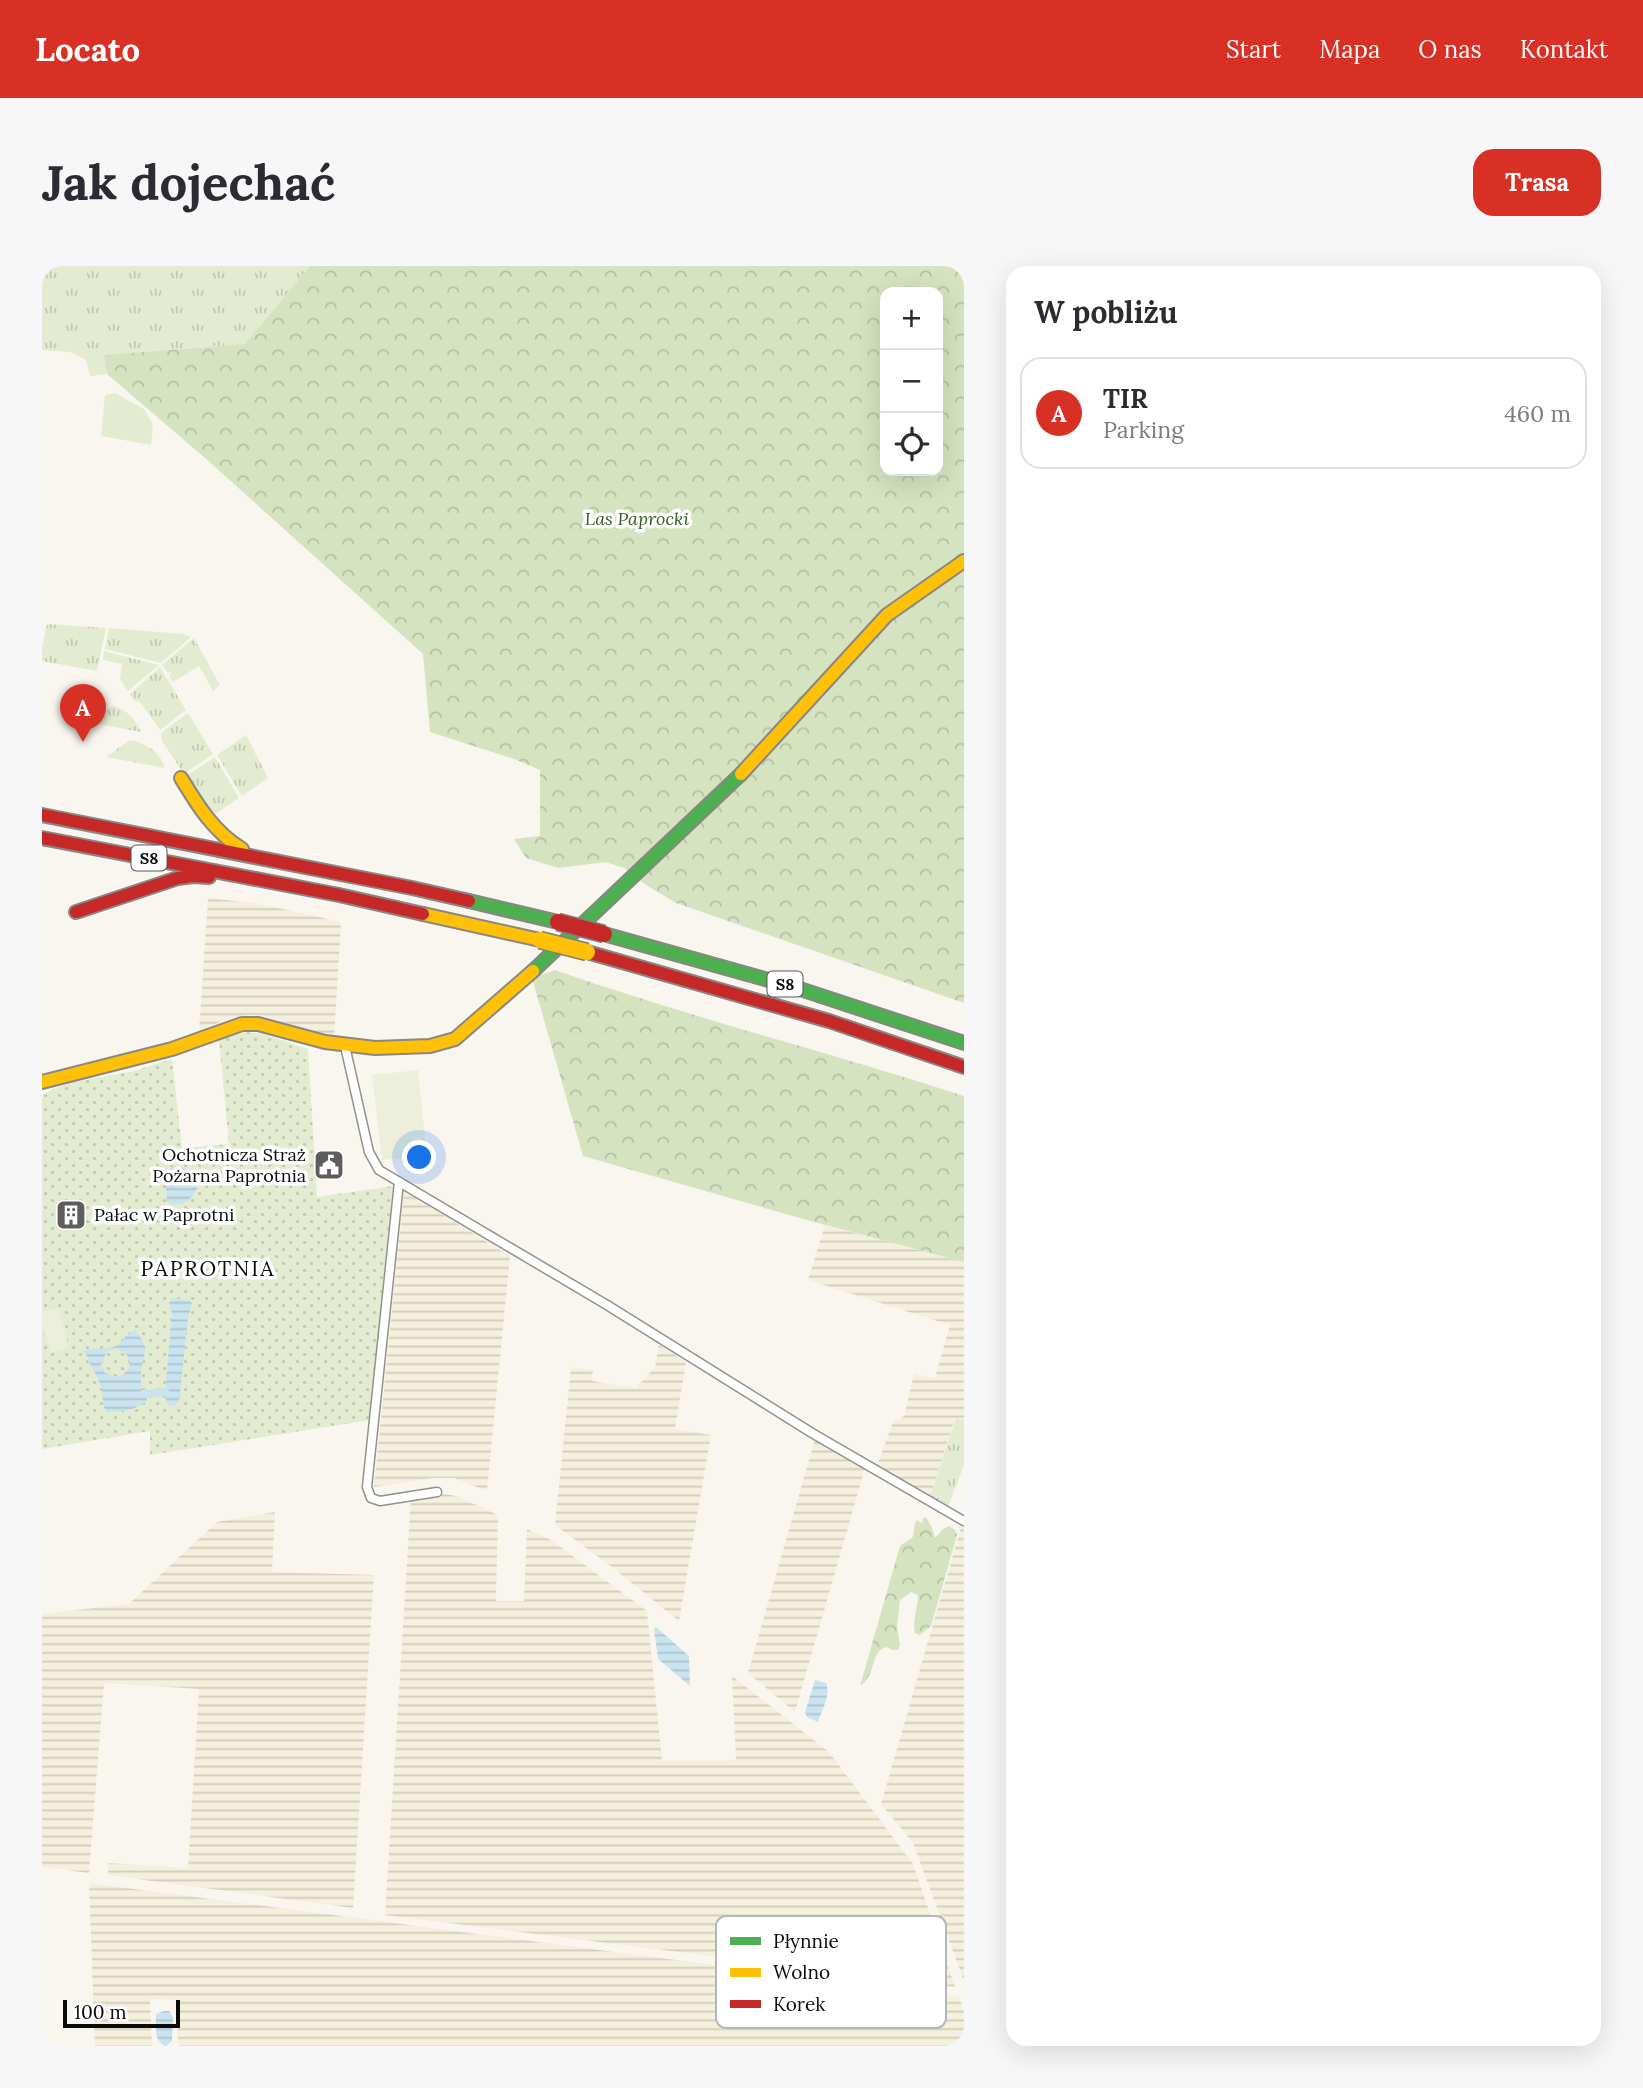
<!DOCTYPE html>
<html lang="pl">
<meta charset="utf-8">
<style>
body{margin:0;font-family:Lora,serif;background:#f7f7f7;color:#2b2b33}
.controls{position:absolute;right:21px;top:21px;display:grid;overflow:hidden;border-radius:14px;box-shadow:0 7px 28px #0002}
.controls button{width:63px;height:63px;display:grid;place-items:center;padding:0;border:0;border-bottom:2px solid #e1e1e2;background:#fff;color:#2b2b33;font:35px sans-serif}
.scale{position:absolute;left:21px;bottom:18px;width:117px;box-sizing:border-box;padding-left:7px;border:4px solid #0b0b0b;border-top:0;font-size:19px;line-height:24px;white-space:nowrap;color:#0b0b0b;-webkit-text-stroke:5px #fff;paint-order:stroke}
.you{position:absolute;left:378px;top:892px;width:24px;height:24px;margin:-18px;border:5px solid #fff;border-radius:50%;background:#1a73e8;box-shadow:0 0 0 10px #1a73e833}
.badge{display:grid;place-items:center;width:46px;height:46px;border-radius:50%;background:#d93025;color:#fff;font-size:23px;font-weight:700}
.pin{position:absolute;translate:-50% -58px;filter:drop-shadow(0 2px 4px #0008)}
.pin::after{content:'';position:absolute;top:37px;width:24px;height:21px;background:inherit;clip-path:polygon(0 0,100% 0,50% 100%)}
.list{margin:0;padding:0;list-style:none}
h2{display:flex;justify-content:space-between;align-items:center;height:91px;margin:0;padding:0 28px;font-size:30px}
h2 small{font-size:23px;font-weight:400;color:#7c7c81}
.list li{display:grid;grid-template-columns:46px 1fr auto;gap:21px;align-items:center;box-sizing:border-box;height:112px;margin:0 14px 14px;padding:0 14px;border:2px solid #e1e1e2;border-radius:21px}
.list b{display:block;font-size:26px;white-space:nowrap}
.list p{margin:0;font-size:23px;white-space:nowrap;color:#7c7c81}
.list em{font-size:23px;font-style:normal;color:#7c7c81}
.icon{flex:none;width:38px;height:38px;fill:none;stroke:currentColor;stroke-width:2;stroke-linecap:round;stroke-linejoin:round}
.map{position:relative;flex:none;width:922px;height:1780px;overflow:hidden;border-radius:21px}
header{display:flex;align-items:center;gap:42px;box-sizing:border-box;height:98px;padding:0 35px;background:#d93025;color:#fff}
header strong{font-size:33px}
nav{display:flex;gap:38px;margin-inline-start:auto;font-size:24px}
.intro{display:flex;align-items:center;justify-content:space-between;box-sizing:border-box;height:168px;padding:0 42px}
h1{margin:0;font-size:49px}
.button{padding:18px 32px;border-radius:21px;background:#d93025;color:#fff;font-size:24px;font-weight:700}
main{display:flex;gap:42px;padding:0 42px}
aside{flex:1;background:#fff;border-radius:21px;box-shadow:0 7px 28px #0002}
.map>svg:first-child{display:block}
.farmland{fill:url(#farmland-rules)}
.grass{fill:url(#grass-tufts)}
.forest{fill:url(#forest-crowns);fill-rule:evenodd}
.park{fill:url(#park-dots)}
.garden{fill:#e3ecd1}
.pitch{fill:#ecf0da}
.water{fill:url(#water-rules);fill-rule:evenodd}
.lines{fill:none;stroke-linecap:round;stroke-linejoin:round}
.canal{stroke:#c9e4ef;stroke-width:8}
.street-casing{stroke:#92918e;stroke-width:11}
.fast-casing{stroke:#898784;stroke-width:16}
.slow-casing{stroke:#898784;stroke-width:16}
.jam-casing{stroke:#898784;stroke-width:16}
.street{stroke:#fefefd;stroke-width:8}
.fast{stroke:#4caf50;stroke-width:12}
.slow{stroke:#ffc107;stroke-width:12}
.jam{stroke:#c62828;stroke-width:12}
.slow-bridge-casing{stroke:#7f7e7b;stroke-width:19;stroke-linecap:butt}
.jam-bridge-casing{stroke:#7f7e7b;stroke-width:19;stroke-linecap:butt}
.slow-bridge{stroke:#ffc107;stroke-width:16}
.jam-bridge{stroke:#c62828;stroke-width:16}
.labels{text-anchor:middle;stroke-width:7;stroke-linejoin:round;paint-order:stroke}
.shield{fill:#fff;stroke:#545454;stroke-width:2}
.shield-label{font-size:16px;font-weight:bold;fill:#0b0b0b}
.park-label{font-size:18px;font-style:italic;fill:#325c22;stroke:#fff}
.poi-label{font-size:18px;fill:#0b0b0b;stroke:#fff;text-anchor:end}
.quarter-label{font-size:21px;letter-spacing:2px;fill:#0b0b0b;stroke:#fff}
.key{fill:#fff;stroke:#b6b6b6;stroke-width:2}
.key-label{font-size:19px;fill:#0b0b0b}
</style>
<header>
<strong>Locato</strong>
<nav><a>Start</a><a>Mapa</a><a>O nas</a><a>Kontakt</a></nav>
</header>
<div class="intro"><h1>Jak dojechać</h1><a class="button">Trasa</a></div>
<main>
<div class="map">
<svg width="922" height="1780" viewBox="0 0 922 1780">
<defs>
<pattern id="farmland-rules" width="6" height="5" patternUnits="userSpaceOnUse" patternTransform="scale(1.75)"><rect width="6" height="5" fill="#f4f0dd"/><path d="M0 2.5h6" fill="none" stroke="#d0ccbc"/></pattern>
<pattern id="grass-tufts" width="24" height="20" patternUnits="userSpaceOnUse" patternTransform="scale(1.75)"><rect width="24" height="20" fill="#e3ecd1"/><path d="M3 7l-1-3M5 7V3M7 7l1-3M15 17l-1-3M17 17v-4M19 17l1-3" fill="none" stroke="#c1c9b2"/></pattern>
<pattern id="forest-crowns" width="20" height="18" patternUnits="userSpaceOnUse" patternTransform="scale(1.75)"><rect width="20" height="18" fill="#d5e3c0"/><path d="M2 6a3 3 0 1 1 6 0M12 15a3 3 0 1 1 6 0" fill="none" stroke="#b6c1a4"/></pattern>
<pattern id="park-dots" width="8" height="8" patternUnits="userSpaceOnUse" patternTransform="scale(1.75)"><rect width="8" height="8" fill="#e3ecd1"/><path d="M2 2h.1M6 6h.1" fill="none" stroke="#c1c9b2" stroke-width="1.8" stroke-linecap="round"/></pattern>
<pattern id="water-rules" width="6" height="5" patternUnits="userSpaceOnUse" patternTransform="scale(1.75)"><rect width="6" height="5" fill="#c9e4ef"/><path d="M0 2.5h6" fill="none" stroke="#abc2cc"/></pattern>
</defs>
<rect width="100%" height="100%" fill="#f9f6ef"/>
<g class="farmland">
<polygon points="166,632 219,638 299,656 292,772 221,750 207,749 184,753 157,766"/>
<polygon points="362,925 468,990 445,1225 412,1212 391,1212 332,1221"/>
<polygon points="783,959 922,996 922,1154 913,1152 888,1231 835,1200 852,1153 857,1154 862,1150 872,1108 893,1112 908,1059 766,1014"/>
<polygon points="617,1079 644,1096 633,1163 669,1169 637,1355 566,1298 513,1259 529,1101 551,1104 550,1115 594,1122 613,1101"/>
<polygon points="773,1173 823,1202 753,1446 706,1407"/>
<polygon points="403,1228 414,1230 456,1249 454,1335 482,1335 485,1263 509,1274 605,1345 620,1495 694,1494 690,1410 787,1486 871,1598 913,1721 343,1649 369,1231"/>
<polygon points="233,1246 230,1306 332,1309 311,1642 66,1609 66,1597 146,1602 157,1423 62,1417 47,1607 0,1601 0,1348 87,1338 175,1256"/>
<polygon points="920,1258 922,1259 922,1715 871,1577 839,1538"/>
<polygon points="47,1617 917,1731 922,1746 922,1780 136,1780 134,1734 108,1733 110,1780 53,1780"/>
</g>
<g class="grass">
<polygon points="0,0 268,0 203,78 62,89 65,108 48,110 44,94 28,86 0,84"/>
<polygon points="5,358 64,362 55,405 0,395 0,382"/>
<polygon points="67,362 141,368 149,371 119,397 63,383"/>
<polygon points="152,372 178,419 171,425 157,400 131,416 127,409 129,408 133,413 125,401 128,406 126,407 120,399"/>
<polygon points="62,385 117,399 86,425 78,413 80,398 61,394"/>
<polygon points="118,401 144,444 118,464 98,436 93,435 88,428"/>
<path d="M 70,440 C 84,442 94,454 99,466 L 46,456 Z"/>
<polygon points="146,447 171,488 142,508 120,475 119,467"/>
<polygon points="204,469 226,512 200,530 175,489"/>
<path d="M 88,474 C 105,477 119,487 123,502 L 64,491 Z"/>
<polygon points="173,491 197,532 170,550 144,510"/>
<polygon points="914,1152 922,1154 922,1199 906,1241 888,1231"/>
</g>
<g class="forest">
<path d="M 268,0 L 922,0 L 922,737 L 634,637 L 604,619 L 582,602 L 564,596 L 516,602 L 484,592 L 472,573 L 498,570 L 498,504 L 472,493 L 388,466 L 381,388 L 163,192 L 65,108 L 62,89 L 203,78 ZM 843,26 L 896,26 L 896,205 L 843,205 Z"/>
<path d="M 513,704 C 647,751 786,786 922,830 L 922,996 L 754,951 L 541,890 L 490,712 Z"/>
<path d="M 884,1251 L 890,1262 L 893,1272 L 901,1263 L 907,1260 L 913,1264 L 915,1269 L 889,1360 L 878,1369 L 873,1367 C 870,1354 876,1342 876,1329 L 869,1326 L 858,1334 L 855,1361 L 858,1379 L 856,1384 L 850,1384 L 846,1381 C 827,1383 836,1409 818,1420 L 858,1280 L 871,1271 L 873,1257 L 875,1254 L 881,1258 L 880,1253 Z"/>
</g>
<path class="park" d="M 205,766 L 224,769 L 266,783 L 275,931 L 351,920 L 328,1154 L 108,1189 L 108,1165 L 0,1183 L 0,829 C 25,814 58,812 87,806 C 101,803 116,797 130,793 L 140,882 L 187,878 L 177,774 L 191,769 Z"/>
<polygon class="garden" points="73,127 102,143 111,159 109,179 59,170 63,129"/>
<g class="pitch">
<polygon points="376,804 385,890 340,894 330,809"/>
<polygon points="16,1042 27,1082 8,1087 0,1058 0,1046"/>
</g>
<g class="water">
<path d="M 135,900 C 146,902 152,906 157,915 C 154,931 141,943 125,936 L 123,905 L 125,903 Z"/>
<polygon points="130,1032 147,1034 150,1037 146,1052 137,1135 133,1140 128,1140 124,1136 123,1126 130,1047 127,1037"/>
<path d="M 93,1064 C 109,1083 102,1085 99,1106 C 98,1113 100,1121 101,1128 L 105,1131 L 105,1135 C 97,1143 79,1146 67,1146 L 62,1142 L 59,1120 L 51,1102 L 46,1096 L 46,1091 L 41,1085 C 52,1080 65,1085 76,1079 C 83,1074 83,1067 93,1064 ZM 73,1083 C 91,1086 93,1104 76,1111 L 63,1107 L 59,1099 L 64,1087 Z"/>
<polygon points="614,1361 647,1390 648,1420 616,1393 612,1363"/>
<path d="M 773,1414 L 784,1417 C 789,1429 780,1444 776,1456 L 765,1451 L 763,1446 Z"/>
<path d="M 122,1745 L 127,1745 L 131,1751 L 130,1775 L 124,1780 C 111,1776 114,1759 114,1748 Z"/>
</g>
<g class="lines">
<polyline class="canal" points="101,1128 123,1126"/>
<g class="street-casing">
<g id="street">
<polyline points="303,780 327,886 337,904 565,1039 770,1167 922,1255"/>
<polyline points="357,916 325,1221 329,1232 338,1235 395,1226"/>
</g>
</g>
<g class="fast-casing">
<g id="fast">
<polyline points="427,635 516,656"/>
<polyline points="562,668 755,722 922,777"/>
<polyline points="491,705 699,508"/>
</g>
</g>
<g class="slow-casing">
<g id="slow">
<polyline points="699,508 845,349 922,295"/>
<path d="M 139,512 C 156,540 172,566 200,583"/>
<polyline points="381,648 498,674"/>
<polyline points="0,816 130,783 200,758 216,758 283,776 333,782 388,780 413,773 491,705"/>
</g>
</g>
<g class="jam-casing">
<g id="jam">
<polyline points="0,549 370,622 427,635"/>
<polyline points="0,572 297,629 381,648"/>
<polyline points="34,646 136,612 152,610 167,611"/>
<polyline points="545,686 787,755 922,801"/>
</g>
</g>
<use href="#street" class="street"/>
<use href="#fast" class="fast"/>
<use href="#slow" class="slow"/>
<use href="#jam" class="jam"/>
<g class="slow-bridge-casing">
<polyline id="slow-bridge" points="498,674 545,686"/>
</g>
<g class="jam-bridge-casing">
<polyline id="jam-bridge" points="516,656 562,668"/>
</g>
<use href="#slow-bridge" class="slow-bridge"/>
<use href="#jam-bridge" class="jam-bridge"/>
</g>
<defs>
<g id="civic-square" transform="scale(1.575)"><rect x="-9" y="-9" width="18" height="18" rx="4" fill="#5e5d5b" stroke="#fff"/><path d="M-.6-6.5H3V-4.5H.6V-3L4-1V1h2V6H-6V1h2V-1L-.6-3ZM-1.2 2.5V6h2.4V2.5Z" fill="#fff"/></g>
<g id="building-square" transform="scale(1.575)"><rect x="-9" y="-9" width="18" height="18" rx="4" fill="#5e5d5b" stroke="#fff"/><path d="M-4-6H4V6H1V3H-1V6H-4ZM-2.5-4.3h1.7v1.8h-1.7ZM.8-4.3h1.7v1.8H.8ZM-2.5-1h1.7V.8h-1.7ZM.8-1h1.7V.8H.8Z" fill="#fff"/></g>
</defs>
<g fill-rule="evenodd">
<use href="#civic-square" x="287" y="899"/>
<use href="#building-square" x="29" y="949"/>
</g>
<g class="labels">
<g class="shield">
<rect x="89.5" y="579.5" width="35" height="25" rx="5"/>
<rect x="725.5" y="705.5" width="35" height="25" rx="5"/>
</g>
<g class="shield-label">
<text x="107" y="598">S8</text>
<text x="743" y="724">S8</text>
</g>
<g class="park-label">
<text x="595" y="259">Las Paprocki</text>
</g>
<g class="poi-label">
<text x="264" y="895">Ochotnicza Straż<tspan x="264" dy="21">Pożarna Paprotnia</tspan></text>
<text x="52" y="955" text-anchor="start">Pałac w Paprotni</text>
</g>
<g class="quarter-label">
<text x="166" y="1010">PAPROTNIA</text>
</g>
</g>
<rect x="674" y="1650" width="230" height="112" rx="10" class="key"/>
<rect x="688" y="1671" width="31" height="8" fill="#4caf50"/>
<rect x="688" y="1702" width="31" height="9" fill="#ffc107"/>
<rect x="688" y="1734" width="31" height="8" fill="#c62828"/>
<g class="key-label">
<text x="731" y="1682">Płynnie</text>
<text x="731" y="1713">Wolno</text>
<text x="731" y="1745">Korek</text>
</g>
</svg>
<div class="controls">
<button>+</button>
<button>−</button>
<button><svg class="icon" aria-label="locate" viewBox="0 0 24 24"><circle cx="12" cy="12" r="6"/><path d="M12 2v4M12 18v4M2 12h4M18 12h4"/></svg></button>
</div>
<div class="scale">100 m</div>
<div class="you"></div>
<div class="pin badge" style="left:41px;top:476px">A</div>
</div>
<aside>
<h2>W pobliżu<small></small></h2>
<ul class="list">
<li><span class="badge">A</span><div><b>TIR</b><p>Parking</p></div><em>460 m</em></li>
</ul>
</aside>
</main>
